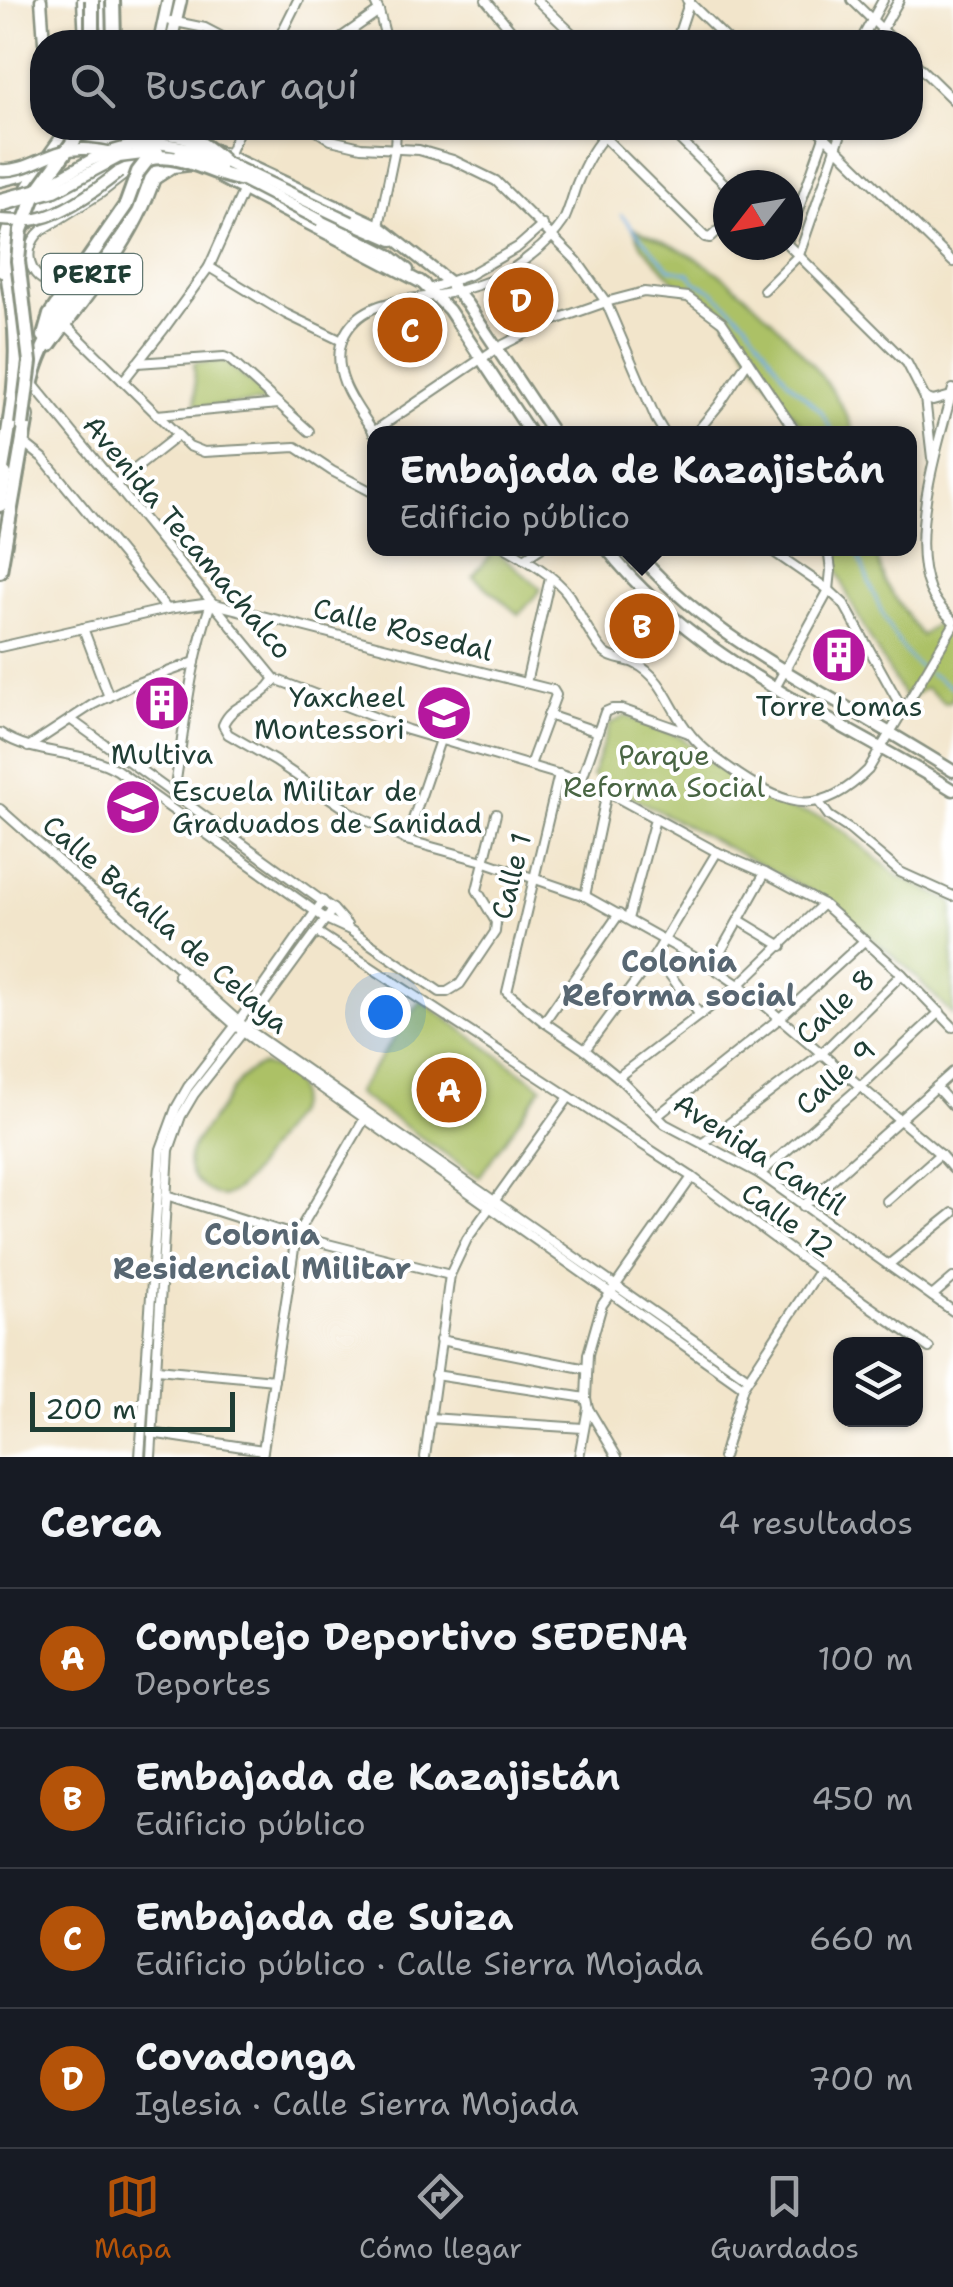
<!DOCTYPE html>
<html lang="es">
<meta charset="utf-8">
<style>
body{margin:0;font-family:"Shantell Sans",sans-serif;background:#242831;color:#f1f3f6}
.controls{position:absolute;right:30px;bottom:30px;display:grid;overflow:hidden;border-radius:20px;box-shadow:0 2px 8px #0004}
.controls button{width:90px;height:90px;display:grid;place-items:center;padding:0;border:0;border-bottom:2px solid #363941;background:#171b24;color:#f1f3f6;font:50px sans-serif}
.compass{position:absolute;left:713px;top:170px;width:90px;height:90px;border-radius:50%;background:#171b24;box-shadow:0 2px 8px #0004;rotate:239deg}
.scale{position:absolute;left:30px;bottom:25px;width:205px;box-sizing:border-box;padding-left:10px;border:5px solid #1f3d34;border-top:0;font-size:28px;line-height:35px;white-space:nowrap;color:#1f3d34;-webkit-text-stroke:8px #fff;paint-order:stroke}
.you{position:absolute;left:385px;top:1012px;width:35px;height:35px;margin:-25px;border:8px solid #fff;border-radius:50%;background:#1a73e8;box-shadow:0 0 0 15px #1a73e833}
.badge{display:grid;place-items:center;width:65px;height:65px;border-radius:50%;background:#b45309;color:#fff;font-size:32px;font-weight:700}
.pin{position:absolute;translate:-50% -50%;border:5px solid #fff;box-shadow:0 2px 10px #0006}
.popup{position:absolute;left:367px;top:426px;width:550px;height:130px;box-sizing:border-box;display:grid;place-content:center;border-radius:20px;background:#171b24;filter:drop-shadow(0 2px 8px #0005);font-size:32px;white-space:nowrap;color:#9ea1a6}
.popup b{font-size:38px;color:#f1f3f6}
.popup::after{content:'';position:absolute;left:50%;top:100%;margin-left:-20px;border:20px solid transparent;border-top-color:#171b24}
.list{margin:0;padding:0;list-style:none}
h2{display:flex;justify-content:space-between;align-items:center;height:130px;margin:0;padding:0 40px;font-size:42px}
h2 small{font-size:32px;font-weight:400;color:#9ea1a6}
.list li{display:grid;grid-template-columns:65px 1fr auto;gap:30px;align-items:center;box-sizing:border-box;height:140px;padding:0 40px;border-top:2px solid #363941}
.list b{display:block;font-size:38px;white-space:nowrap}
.list p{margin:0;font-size:32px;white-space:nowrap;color:#9ea1a6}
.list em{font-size:32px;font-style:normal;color:#9ea1a6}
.icon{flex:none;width:55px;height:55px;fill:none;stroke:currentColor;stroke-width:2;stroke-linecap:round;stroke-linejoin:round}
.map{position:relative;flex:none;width:953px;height:1457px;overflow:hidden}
.search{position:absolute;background:#171b24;box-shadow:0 2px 8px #0004;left:30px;right:30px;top:30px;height:110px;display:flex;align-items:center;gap:25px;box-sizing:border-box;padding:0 35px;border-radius:40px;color:#9ea1a6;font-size:38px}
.sheet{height:690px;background:#171b24}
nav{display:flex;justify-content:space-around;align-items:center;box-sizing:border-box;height:140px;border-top:2px solid #363941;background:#171b24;font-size:28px;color:#9ea1a6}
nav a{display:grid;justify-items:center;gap:5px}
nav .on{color:#b45309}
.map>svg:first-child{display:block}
.green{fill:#acc166;stroke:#667f4d;stroke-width:2.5}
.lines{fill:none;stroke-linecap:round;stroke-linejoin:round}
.stream{stroke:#73afe4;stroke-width:2.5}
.street-casing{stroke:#889180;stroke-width:12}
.secondary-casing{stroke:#889180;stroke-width:15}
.highway-casing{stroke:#889180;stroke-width:18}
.street{stroke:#fff;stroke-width:8}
.secondary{stroke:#fff;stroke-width:10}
.highway{stroke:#fff;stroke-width:12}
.secondary-bridge-casing{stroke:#889180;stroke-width:15;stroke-linecap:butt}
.highway-bridge-casing{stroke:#889180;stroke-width:18;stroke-linecap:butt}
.secondary-bridge{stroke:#fff;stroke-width:10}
.highway-bridge{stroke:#fff;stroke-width:12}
.labels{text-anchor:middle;stroke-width:8;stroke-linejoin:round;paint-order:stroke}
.shield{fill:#fff;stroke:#627771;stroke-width:2.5}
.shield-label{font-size:25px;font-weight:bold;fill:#1f3d34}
.street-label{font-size:28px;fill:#1f3d34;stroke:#fff}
.poi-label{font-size:28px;fill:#1f3d34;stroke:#fff}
.park-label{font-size:28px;fill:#496543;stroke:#fff}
.neighbourhood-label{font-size:30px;font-weight:bold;fill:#586772;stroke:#fff}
</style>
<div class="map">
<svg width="953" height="1457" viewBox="0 0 953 1457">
<rect width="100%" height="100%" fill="#fff"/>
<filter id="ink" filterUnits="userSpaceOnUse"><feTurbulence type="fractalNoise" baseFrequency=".01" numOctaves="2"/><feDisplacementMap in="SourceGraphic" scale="20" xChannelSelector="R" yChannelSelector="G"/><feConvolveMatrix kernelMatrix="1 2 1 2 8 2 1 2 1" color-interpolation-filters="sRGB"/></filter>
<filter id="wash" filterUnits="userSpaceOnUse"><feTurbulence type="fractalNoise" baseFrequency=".0048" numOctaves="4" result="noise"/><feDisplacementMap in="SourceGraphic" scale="40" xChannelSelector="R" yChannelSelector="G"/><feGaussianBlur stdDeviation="2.25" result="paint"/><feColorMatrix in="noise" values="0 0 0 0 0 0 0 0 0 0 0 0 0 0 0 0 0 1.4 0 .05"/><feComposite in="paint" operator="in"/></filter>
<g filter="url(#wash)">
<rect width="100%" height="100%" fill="#f2e5cb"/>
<g class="green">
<path d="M 633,228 C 656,239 681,248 702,262 C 751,292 836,379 854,433 L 809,433 L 779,398 L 720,310 L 675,282 L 642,246 Z"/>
<polygon points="225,361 266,396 267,402 196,407 194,363"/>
<path d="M 833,549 L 875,549 L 885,583 L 921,636 L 939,621 L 953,631 L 953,700 L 945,703 L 926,688 L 906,700 C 884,661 838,591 833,549 Z"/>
<polygon points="495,550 541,589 519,615 473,576"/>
<polygon points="626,716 683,738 705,759 782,807 821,817 846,833 898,876 953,902 953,1015 907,968 827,900 592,776 610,724"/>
<polygon points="421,1000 542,1087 479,1177 356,1093"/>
<path d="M 263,1065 C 283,1069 306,1085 296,1108 C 290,1121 278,1134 270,1146 C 256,1166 246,1188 223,1197 C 203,1191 181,1174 191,1150 C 197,1136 210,1122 219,1110 C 232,1091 241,1071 263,1065 Z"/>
</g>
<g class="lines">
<g class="stream">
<polyline points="621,215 670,269 689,273 696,283 710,289 747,322 788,381 821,411 834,434"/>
<path d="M 856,548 C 868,581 893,650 922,669"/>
<polyline points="929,673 953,688"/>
</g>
</g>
</g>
<g filter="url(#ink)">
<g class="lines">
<g class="street-casing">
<g id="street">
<polyline points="374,0 379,11 387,42"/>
<polyline points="486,0 521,42"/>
<polyline points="537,0 581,42"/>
<polyline points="687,0 730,42"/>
<polyline points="852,0 895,42"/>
<polyline points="171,21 205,28 232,42"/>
<polyline points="339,39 379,11"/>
<polyline points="277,42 298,0"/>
<polyline points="676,42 690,0"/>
<polyline points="860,42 883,0"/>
<polyline points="875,42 899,0"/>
<polyline points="910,58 953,100"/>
<polyline points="312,128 331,140 361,147 419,150 453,160 496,181 577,261 606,302 656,419 665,434"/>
<polyline points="595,128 705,237 710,238 728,221"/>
<polyline points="668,128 728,187"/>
<polyline points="816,128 953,262"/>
<polyline points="228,156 240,128"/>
<polyline points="379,226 395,149 396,128"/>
<polyline points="788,239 827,128"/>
<polyline points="788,245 907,363 925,398 932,458"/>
<polyline points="209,267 286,314 342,341"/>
<path d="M 69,281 C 35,294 15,253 42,230 L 101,193 L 132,169"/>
<polyline points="429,289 469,275 518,247 543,225"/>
<polyline points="764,290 799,255 843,128"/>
<polyline points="66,325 189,446 204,452 296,447 332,471 374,493"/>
<polyline points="137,363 224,357 229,359 309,431"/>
<polyline points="123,381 164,329 209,267 244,189"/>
<polyline points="32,383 275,679 408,730 581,781 607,792 717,852 765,873 823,904 902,974 953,1027"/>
<path d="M 953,389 C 938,442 908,538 930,590 C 935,602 944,612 953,621"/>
<polyline points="925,398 933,401 951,396"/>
<polyline points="157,415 279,404"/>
<polyline points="373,432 497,348 546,323 606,302 644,292 688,297 722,322 797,434"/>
<path d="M 374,432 C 355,405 327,369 345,334 C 362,302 401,300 433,296 C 452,293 474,287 492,280 C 505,275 520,264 531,255 C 543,246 555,234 563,222 C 569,211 572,197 576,186 C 585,163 595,144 612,128"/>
<polyline points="695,434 719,405 748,361"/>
<polyline points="23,442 43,458 167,609"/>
<polyline points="116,484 177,436"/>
<path d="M 506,548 C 525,559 555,576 568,594 C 579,611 591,639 605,653 C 613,660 625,659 634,663 C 643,667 652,675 658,683 C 670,699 677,719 691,735 C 704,751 721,762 738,774 C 789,808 821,817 868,770 L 953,626"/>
<polyline points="768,548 829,590 844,604 903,710"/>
<polyline points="524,559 541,548"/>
<polyline points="83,628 109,697"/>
<polyline points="0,647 167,609 211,603 553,690 556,695 530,765"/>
<path d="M 275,679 C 259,704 232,702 223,725 L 228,734 L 275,761 L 352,813 L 406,840 L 483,861 L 585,896 L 712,967 L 749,992 L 940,1154 L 953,1169"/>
<polyline points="526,683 550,578"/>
<polyline points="775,688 829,590 831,570 828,548"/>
<polyline points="548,715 598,732"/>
<polyline points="70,719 333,909 347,925"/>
<path d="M 0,733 C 35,757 81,749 117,770 L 326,919 L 350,930 L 440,992 L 447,992 L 460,984 L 495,932 L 496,922 L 477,890 L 496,814"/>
<polyline points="28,747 92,705 132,685 195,662"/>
<polyline points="559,774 507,992 544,1022 585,1050 618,1077 665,1124 760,1174 953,1311"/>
<polyline points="581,781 605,712 612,709 621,709 689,733"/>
<path d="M 173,799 C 184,734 189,666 211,603"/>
<polyline points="818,801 829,816 849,829 900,872 953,896"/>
<polyline points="0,809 246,1028 748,1378"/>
<polyline points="406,840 440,740"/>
<polyline points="585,896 607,792"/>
<polyline points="628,919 655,819"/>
<polyline points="739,920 782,946"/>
<polyline points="317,932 692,1177 819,1271 929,1348"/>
<polyline points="655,955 700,1015"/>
<polyline points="712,967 765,873"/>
<polyline points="178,975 243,1032 743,1387"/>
<polyline points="544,1022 619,914"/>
<polyline points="585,1050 655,955 717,852"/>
<polyline points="618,1077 739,985 823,904"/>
<polyline points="936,1087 953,1106"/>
<polyline points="657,1116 780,1018 865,940"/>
<polyline points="703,1143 821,1054 902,974"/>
<polyline points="760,1174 860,1087 940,1012"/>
<polyline points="166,1195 296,1236 450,1275"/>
<polyline points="887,1201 940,1154"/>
<polyline points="803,1206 953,1072"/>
<polyline points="888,1265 953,1213"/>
<polyline points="932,1296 953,1278"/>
<polyline points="440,1340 587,1369"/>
<polyline points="157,1369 274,1380"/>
<polyline points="435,1375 586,1398"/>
<polyline points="430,1418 583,1428"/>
<polyline points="151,1433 263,1450"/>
<polyline points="140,1457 161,1149 176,1108 188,1087 239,1021 323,901"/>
<polyline points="151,1457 169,1150 181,1116 194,1094 246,1028 333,909"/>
<polyline points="262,1457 296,1236 365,1118"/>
<polyline points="425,1457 450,1275 467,1239 569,1097"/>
<polyline points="579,1457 588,1408"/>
<polyline points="617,1457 588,1408 586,1398 588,1354 602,1305 692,1177"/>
<polyline points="723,1457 743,1387 819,1271"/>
</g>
</g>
<g class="secondary-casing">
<g id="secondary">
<polyline points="41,0 44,42"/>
<polyline points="83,0 85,42"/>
<polyline points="159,42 168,0"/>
<polyline points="171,42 181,0"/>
<polyline points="79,148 146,136"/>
<polyline points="215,150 379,226 448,281 467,304 554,434"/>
<polyline points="119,172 148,158"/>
<polyline points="156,178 173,167 190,165"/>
<polyline points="221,178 424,284"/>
<polyline points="0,181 21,176 54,158"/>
<polyline points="320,220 389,255 408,270"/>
<polyline points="351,222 392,240"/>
<path d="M 2,272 C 0,214 37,172 68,128"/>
<polyline points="420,281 449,310 531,434"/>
<path d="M 50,346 C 93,287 146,227 161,155"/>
<path d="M 606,548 C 695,662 833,716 953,790"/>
<path d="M 633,548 C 688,615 760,657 834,700 C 874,723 914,747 953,771"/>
</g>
</g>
<g class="highway-casing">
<g id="highway">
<polyline points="104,0 109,42"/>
<polyline points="44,336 50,315 65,293"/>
<path d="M 31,387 C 40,332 90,278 120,233 C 134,213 147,195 151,171"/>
<path d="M 0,480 C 10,423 21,368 13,310 C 9,284 1,259 16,235 C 34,208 83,184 110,166"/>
<polyline points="0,505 5,474"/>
<polyline points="0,571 27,416"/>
</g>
</g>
<use href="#street" class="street"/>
<use href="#secondary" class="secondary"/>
<use href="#highway" class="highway"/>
<g class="secondary-bridge-casing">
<g id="secondary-bridge">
<polyline points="180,154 197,158 220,168"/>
<path d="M 0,170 C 22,172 40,158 61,152 C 77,147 92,149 108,152"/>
<polyline points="235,176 320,220"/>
<polyline points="0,199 42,188 91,160 113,151 130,146 158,143 200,150 351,222"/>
<polyline points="0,206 55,191 119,157 158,152"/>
<path d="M 0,220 C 13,221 28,222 41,218 C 66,212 99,188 119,172"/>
</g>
</g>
<g class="highway-bridge-casing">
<g id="highway-bridge">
<polyline points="92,0 92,42"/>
<polyline points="113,0 114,42"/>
<path d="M 126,129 C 137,134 146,134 158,133 C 189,133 200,141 223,161"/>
<path d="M 65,293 L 126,205 L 138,172 L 148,159 C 182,151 208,174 240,179"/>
<polyline points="22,425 30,362 18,261 21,230 35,194 83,128"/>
</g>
</g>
<use href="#secondary-bridge" class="secondary-bridge"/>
<use href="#highway-bridge" class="highway-bridge"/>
</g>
</g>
<defs>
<g id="building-disc" transform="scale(2.875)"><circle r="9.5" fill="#b5179e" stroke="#fff"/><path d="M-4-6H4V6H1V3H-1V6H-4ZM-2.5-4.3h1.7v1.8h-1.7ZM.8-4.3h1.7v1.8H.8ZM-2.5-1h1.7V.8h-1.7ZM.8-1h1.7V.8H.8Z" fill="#fff"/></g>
<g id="school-disc" transform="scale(2.875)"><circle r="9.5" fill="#b5179e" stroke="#fff"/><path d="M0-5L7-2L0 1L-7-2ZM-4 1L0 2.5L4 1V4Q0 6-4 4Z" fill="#fff"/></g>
</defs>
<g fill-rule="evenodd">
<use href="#building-disc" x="839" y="655"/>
<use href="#building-disc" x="162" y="703"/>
<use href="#school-disc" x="444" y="713"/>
<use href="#school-disc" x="133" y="807"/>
</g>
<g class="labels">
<rect class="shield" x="42" y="254" width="100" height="40" rx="8"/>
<g class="shield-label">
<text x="92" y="283">PERIF</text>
</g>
<g class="street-label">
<text transform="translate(188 537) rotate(50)" y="10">Avenida Tecamachalco</text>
<text transform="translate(403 629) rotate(14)" y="10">Calle Rosedal</text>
<text transform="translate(511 876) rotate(-76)" y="10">Calle 1</text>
<text transform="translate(166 924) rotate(41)" y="10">Calle Batalla de Celaya</text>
<text transform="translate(835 1006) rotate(-43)" y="10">Calle 8</text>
<text transform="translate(835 1077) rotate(-42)" y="10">Calle 9</text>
<text transform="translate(760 1154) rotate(33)" y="10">Avenida Cantíl</text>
<text transform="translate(788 1220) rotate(36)" y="10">Calle 12</text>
</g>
<g class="poi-label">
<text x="405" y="707" text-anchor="end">Yaxcheel<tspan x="405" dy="32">Montessori</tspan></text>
<text x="839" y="716">Torre Lomas</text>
<text x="162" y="764">Multiva</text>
<text x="172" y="801" text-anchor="start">Escuela Militar de<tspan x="172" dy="32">Graduados de Sanidad</tspan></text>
</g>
<g class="park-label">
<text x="664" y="765">Parque<tspan x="664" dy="32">Reforma Social</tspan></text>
</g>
<g class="neighbourhood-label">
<text x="679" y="972">Colonia<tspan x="679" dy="34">Reforma social</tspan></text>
<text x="262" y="1245">Colonia<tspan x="262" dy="34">Residencial Militar</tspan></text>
</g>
</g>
</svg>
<div class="controls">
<button><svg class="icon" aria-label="layers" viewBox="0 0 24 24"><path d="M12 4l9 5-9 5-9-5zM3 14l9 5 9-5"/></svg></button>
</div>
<svg class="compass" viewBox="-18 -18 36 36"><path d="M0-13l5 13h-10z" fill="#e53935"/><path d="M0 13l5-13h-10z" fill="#9ea1a6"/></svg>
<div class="scale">200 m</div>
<div class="you"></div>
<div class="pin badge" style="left:449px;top:1090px">A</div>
<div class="pin badge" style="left:642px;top:626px">B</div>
<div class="popup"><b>Embajada de Kazajistán</b>Edificio público</div>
<div class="pin badge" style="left:410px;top:330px">C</div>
<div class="pin badge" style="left:521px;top:300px">D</div>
<div class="search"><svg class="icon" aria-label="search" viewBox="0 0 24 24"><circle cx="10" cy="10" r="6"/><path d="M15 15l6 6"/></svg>Buscar aquí</div>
</div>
<section class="sheet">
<h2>Cerca<small>4 resultados</small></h2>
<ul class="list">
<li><span class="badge">A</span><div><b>Complejo Deportivo SEDENA</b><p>Deportes</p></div><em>100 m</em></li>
<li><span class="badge">B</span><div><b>Embajada de Kazajistán</b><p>Edificio público</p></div><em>450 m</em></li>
<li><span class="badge">C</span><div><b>Embajada de Suiza</b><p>Edificio público · Calle Sierra Mojada</p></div><em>660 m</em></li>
<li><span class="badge">D</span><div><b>Covadonga</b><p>Iglesia · Calle Sierra Mojada</p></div><em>700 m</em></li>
</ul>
</section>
<nav>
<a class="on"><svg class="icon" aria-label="map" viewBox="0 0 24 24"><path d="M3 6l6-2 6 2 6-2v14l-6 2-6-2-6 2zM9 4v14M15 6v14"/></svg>Mapa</a>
<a><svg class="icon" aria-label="directions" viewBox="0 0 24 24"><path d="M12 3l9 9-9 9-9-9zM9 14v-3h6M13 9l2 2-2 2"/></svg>Cómo llegar</a>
<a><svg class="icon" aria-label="saved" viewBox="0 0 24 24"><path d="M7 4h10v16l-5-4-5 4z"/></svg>Guardados</a>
</nav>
